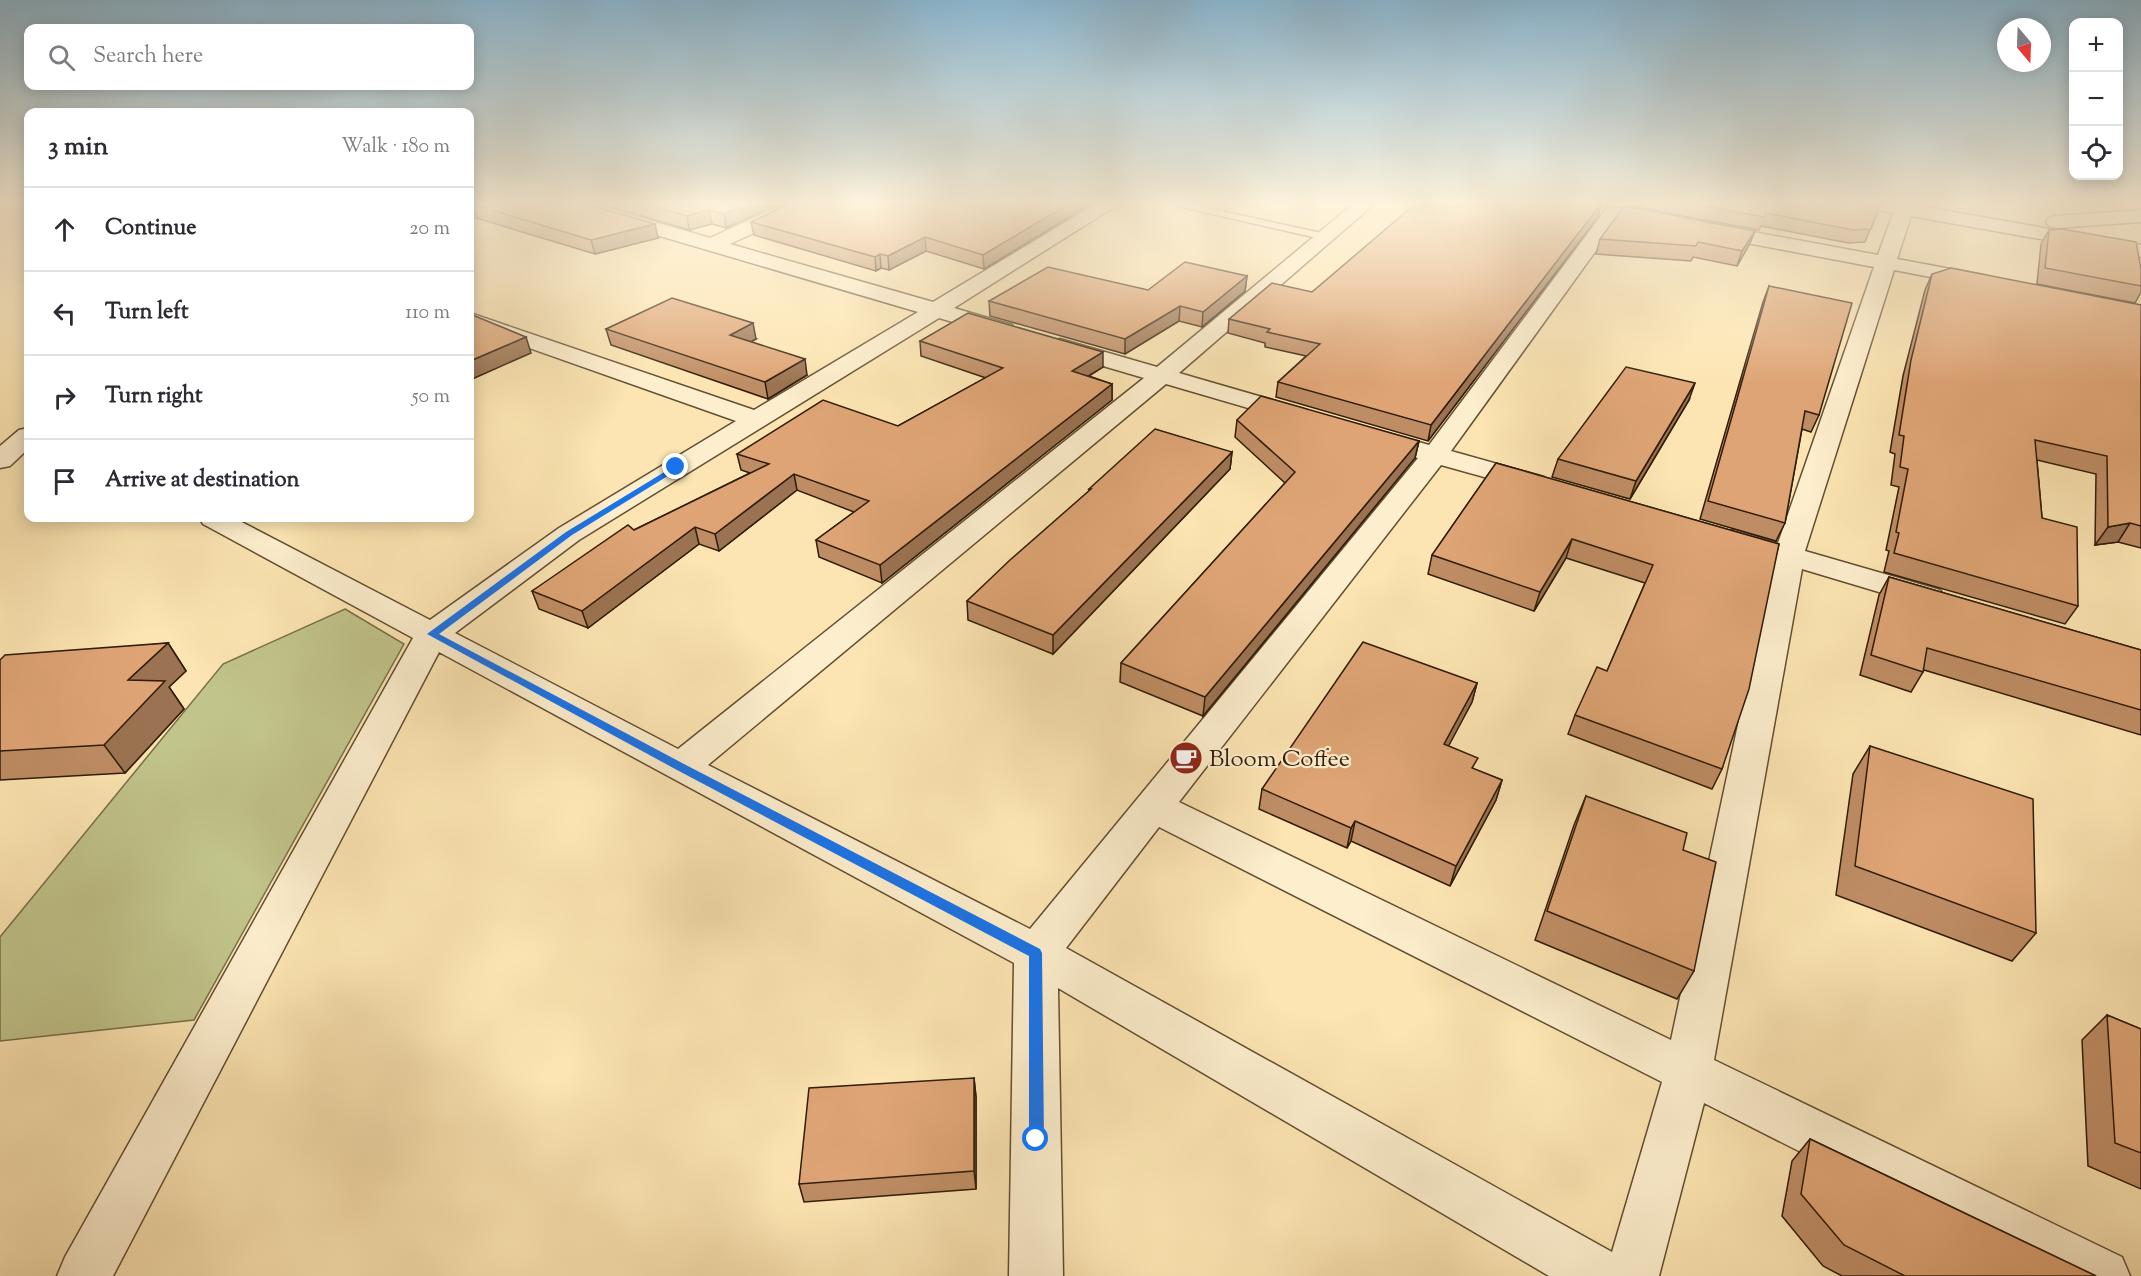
<!DOCTYPE html>
<meta charset="utf-8">
<style>
body{margin:0;font-family:"Sorts Mill Goudy",serif;background:#f7f7f7;color:#2b2b33}
.controls{position:absolute;right:18px;top:18px;display:grid;overflow:hidden;border-radius:12px;box-shadow:0 3px 15px #0003}
.controls button{width:54px;height:54px;display:grid;place-items:center;padding:0;border:0;border-bottom:2px solid #e1e1e2;background:#fff;color:#2b2b33;font:30px sans-serif}
.compass{position:absolute;left:1997px;top:18px;width:54px;height:54px;border-radius:50%;background:#fff;box-shadow:0 3px 15px #0003;rotate:161deg}
.stop{position:absolute;width:18px;height:18px;margin:-14px;border:4px solid #1a73e8;border-radius:50%;background:#fff}
.stop.end{background:#1a73e8;border-color:#fff;box-shadow:0 2px 6px #0008}
.list{margin:0;padding:0;list-style:none}
h2{display:flex;justify-content:space-between;align-items:center;height:78px;margin:0;padding:0 24px;font-size:26px}
h2 small{font-size:20px;font-weight:400;color:#7c7c81}
.list li{display:grid;grid-template-columns:39px 1fr auto;gap:18px;align-items:center;box-sizing:border-box;height:84px;padding:0 24px;border-top:2px solid #e1e1e2}
.list b{display:block;font-size:22px;white-space:nowrap}
.list em{font-size:20px;font-style:normal;color:#7c7c81}
.icon{flex:none;width:33px;height:33px;fill:none;stroke:currentColor;stroke-width:2;stroke-linecap:round;stroke-linejoin:round}
.map{position:relative;flex:none;width:2141px;height:1276px;overflow:hidden}
.search{position:absolute;background:#fff;box-shadow:0 3px 15px #0003;left:24px;top:24px;width:450px;height:66px;display:flex;align-items:center;gap:15px;box-sizing:border-box;padding:0 21px;border-radius:12px;color:#7c7c81;font-size:22px}
.panel{position:absolute;background:#fff;box-shadow:0 3px 15px #0003;left:24px;top:108px;width:450px;height:414px;border-radius:12px}
.map>svg:first-child{display:block}
.green{fill:#c1c48b;stroke:#78704a;stroke-width:1.5}
.lines{fill:none;stroke-linecap:round;stroke-linejoin:round}
.service-casing{stroke:#634e32;stroke-width:3}
.minor-casing{stroke:#634e32;stroke-width:3}
.service{fill:#fdeecd;fill-rule:evenodd}
.minor{fill:#fdeecd;fill-rule:evenodd}
.wall{fill:#bf8d65;stroke:#301c08;stroke-width:1.5}
.shaded-wall{fill:#9b7352;stroke:#301c08;stroke-width:1.5}
.building{fill:#dea475;stroke:#301c08;stroke-width:1.5}
.route{fill:#1a73e8}
.labels{text-anchor:middle;stroke-width:4.5;stroke-linejoin:round;paint-order:stroke}
.poi-label{font-size:24px;fill:#301c08;stroke:#fdeecd;text-anchor:start}
</style>
<div class="map">
<svg width="2141" height="1276" viewBox="0 0 2141 1276">
<rect width="100%" height="100%" fill="#fce5b2"/>
<filter id="stains"><feTurbulence type="fractalNoise" baseFrequency=".00333" numOctaves="4"/><feColorMatrix values="0 0 0 0 .2 0 0 0 0 .09 0 0 0 0 .02 0 0 0 .5 -.17"/></filter>
<radialGradient id="worn" r=".72"><stop offset=".6" stop-color="#630" stop-opacity="0"/><stop offset="1" stop-color="#630" stop-opacity=".3"/></radialGradient>
<polygon class="green" points="345,609 404,644 194,1020 0,1041 0,937 223,664"/>
<g class="lines">
<g class="service-casing">
<polygon id="service" points="1173,205 1194,205 1326,234 1331,237 1326,240"/>
</g>
<g class="minor-casing">
<g id="minor">
<path d="M 566,205 L 597,205 L 710,238 L 782,205 L 807,205 L 805,209 L 730,244 L 933,302 L 1094,205 L 1117,205 L 954,308 L 1012,325 L 1015,330 L 1012,335 L 1004,337 L 939,318 L 579,540 L 455,633 L 678,749 L 1144,378 L 1052,351 L 1048,346 L 1052,341 L 1060,339 L 1157,367 L 1352,205 L 1373,205 L 1179,373 L 1307,410 L 1311,415 L 1307,420 L 1298,423 L 1289,420 L 1166,384 L 708,765 L 1030,929 L 1418,458 L 1364,443 L 1360,437 L 1364,431 L 1373,429 L 1429,445 L 1607,208 L 1621,208 L 1623,212 L 1621,216 L 1451,451 L 1544,477 L 1548,483 L 1544,489 L 1534,491 L 1441,465 L 1179,802 L 1671,1040 L 1773,560 L 1724,545 L 1719,539 L 1724,533 L 1734,530 L 1778,543 L 1874,267 L 1710,236 L 1703,234 L 1700,230 L 1703,226 L 1710,224 L 1878,255 L 1893,213 L 1877,210 L 1875,205 L 1914,205 L 2141,245 L 2141,257 L 1911,216 L 1897,259 L 1983,275 L 1990,277 L 1994,281 L 1990,285 L 1983,287 L 1894,270 L 1805,551 L 1940,590 L 1945,597 L 1940,604 L 1929,607 L 1802,569 L 1714,1060 L 2122,1257 L 2130,1276 L 2046,1276 L 1704,1103 L 1659,1276 L 1549,1276 L 1058,988 L 1063,1276 L 1009,1276 L 1014,963 L 439,652 L 113,1276 L 57,1276 L 65,1257 L 413,638 L 203,524 L 199,518 L 234,518 L 430,620 L 559,528 L 736,421 L 470,327 L 470,313 L 754,410 L 918,312 L 568,209 ZM 1159,827 L 1662,1082 L 1612,1252 L 1066,948 Z"/>
<polygon points="2141,210 2141,222 2056,228 2049,226 2046,222 2049,218 2056,216"/>
<polygon points="28,428 28,449 10,466 0,468 0,446 19,430"/>
</g>
</g>
<use href="#service" class="service"/>
<use href="#minor" class="minor"/>
</g>
<g class="wall">
<polygon points="472,205 590,205 658,238 595,254 476,218"/>
<polygon points="606,205 776,205 726,228 712,224 689,230"/>
<polygon points="787,205 1089,205 984,269 926,251 889,270 881,268 876,271 754,235 751,222"/>
<polygon points="1453,205 1601,205 1598,217 1428,441 1276,397 1278,382 1306,356 1265,347 1265,343 1228,333 1229,319 1312,292"/>
<polygon points="1625,205 1880,205 1865,242 1848,243 1761,226 1759,230"/>
<polygon points="2049,230 2141,269 2141,292 2135,303 2037,284 2041,244"/>
<polygon points="1755,231 1749,245 1737,266 1693,257 1691,261 1596,254 1600,239"/>
<polygon points="1932,274 2141,305 2141,548 2118,542 2095,545 2096,474 2037,460 2042,518 2078,606 2065,624 1884,572 1889,551 1886,550 1899,487 1891,485 1895,454 1890,452 1903,376 1925,290"/>
<polygon points="1247,276 1245,291 1202,327 1179,321 1125,354 990,316 989,301 1148,290"/>
<polygon points="1769,286 1819,415 1811,432 1802,429 1785,523 1776,541 1700,519 1763,302"/>
<polygon points="606,329 756,339 750,342 807,375 768,399 611,345"/>
<polygon points="920,341 1103,367 1089,376 1112,384 1112,400 882,583 819,557 816,540 854,512 797,490 719,551 699,544 588,628 539,609 532,591 634,530 750,473 741,470 737,454 898,426 986,378 921,356"/>
<polygon points="1689,400 1630,499 1552,477 1558,459"/>
<polygon points="1237,420 1419,441 1415,458 1203,716 1120,682 1121,663 1285,483 1235,437"/>
<polygon points="1232,452 1230,469 1053,654 968,620 967,601 1089,491 1089,489"/>
<polygon points="1496,463 1779,544 1722,769 1712,789 1568,734 1575,715 1607,671 1645,583 1566,558 1534,611 1428,574 1432,555"/>
<polygon points="1889,577 2141,650 2141,735 1924,670 1923,672 1911,692 1860,675 1879,595"/>
<polygon points="168,643 186,671 169,687 184,709 125,773 0,780 0,660"/>
<polygon points="1477,683 1472,702 1448,746 1474,769 1502,780 1496,800 1450,886 1351,841 1347,848 1259,809 1262,789"/>
<polygon points="1870,746 2036,933 2012,961 1836,895 1853,774"/>
<polygon points="1586,796 1694,971 1677,999 1535,940 1574,825"/>
<polygon points="2107,1015 2141,1029 2141,1189 2088,1166 2082,1040"/>
<polygon points="974,1078 976,1097 976,1189 804,1202 799,1184"/>
<polygon points="1810,1139 2096,1276 1842,1276 1823,1266 1782,1216 1792,1161"/>
</g>
<g class="shaded-wall">
<polygon points="744,205 776,205 726,228 724,214"/>
<polygon points="1067,205 1089,205 984,269 983,255"/>
<polygon points="1600,205 1601,205 1598,217 1428,441 1431,425"/>
<polygon points="709,210 712,224 689,230 687,216"/>
<polygon points="655,224 658,238 595,254 591,240"/>
<polygon points="1755,231 1749,245 1737,266 1742,251"/>
<polygon points="925,237 926,251 889,270 888,256"/>
<polygon points="880,254 881,268 876,271 875,257"/>
<polygon points="1247,276 1245,291 1202,327 1203,312"/>
<polygon points="1180,306 1179,321 1125,354 1125,339"/>
<polygon points="753,323 756,339 733,351 730,335"/>
<polygon points="526,337 531,353 470,380 470,361"/>
<polygon points="1103,352 1103,367 1072,386 1072,371"/>
<polygon points="805,359 807,375 768,399 765,382"/>
<polygon points="1695,383 1689,400 1630,499 1636,481"/>
<polygon points="1112,384 1112,400 882,583 880,565"/>
<polygon points="1419,441 1415,458 1203,716 1205,697"/>
<polygon points="1232,452 1230,469 1053,654 1053,635"/>
<polygon points="794,474 797,490 719,551 715,534"/>
<polygon points="2130,523 2118,542 2095,545 2108,527"/>
<polygon points="695,527 699,544 588,628 582,611"/>
<polygon points="1572,539 1566,558 1534,611 1540,592"/>
<polygon points="168,643 186,671 169,687 184,709 125,773 104,745 128,680"/>
<polygon points="1477,683 1472,702 1439,764 1444,744"/>
<polygon points="1502,780 1496,800 1450,886 1456,866"/>
<polygon points="1355,821 1351,841 1347,848 1351,828"/>
<polygon points="974,1078 976,1097 976,1189 974,1171"/>
</g>
<g class="building">
<polygon points="475,205 590,205 655,224 591,240"/>
<polygon points="650,205 744,205 724,214 709,210 687,216"/>
<polygon points="787,205 1067,205 983,255 925,237 888,256 880,254 875,257 751,222"/>
<polygon points="1414,205 1600,205 1431,425 1278,382 1320,344 1267,332 1270,329 1229,319 1272,283 1312,292"/>
<polygon points="1699,205 1880,205 1871,229 1853,230 1766,213 1764,217"/>
<polygon points="1624,206 1755,231 1742,251 1698,242 1696,246 1600,239"/>
<polygon points="2062,229 2136,242 2141,269 2141,286 2045,268 2049,230"/>
<polygon points="1185,262 1247,276 1203,312 1180,306 1125,339 989,301 1048,267 1148,290"/>
<polygon points="1951,268 2141,305 2141,526 2130,523 2108,527 2107,456 2035,440 2042,518 2077,527 2078,606 1894,553 1899,533 1896,532 1908,469 1900,467 1904,436 1899,435 1911,360 1932,274"/>
<polygon points="1769,286 1852,303 1819,415 1805,411 1785,523 1708,501"/>
<polygon points="672,298 753,323 730,335 805,359 765,382 606,329"/>
<polygon points="968,313 1103,352 1072,371 1112,384 880,565 816,540 869,501 794,474 715,534 695,527 582,611 532,591 628,525 634,530 769,464 737,454 823,400 898,426 1003,368 920,341"/>
<polygon points="470,314 526,337 470,361"/>
<polygon points="1626,367 1695,383 1636,481 1558,459"/>
<polygon points="1261,396 1419,441 1205,697 1121,663 1295,472 1237,420"/>
<polygon points="1155,429 1232,452 1053,635 967,601 1010,560 1091,489 1089,489"/>
<polygon points="1496,463 1779,544 1749,689 1722,769 1575,715 1597,667 1607,671 1653,565 1572,539 1540,592 1432,555"/>
<polygon points="1889,577 2141,650 2141,710 1927,648 1923,672 1871,655"/>
<polygon points="1363,642 1477,683 1444,744 1478,758 1472,768 1502,780 1456,866 1355,821 1351,828 1262,789"/>
<polygon points="168,643 128,680 165,681 104,745 0,751 0,660 5,655"/>
<polygon points="1870,746 2033,799 2036,933 1855,866"/>
<polygon points="1586,796 1687,833 1683,850 1716,862 1694,971 1547,911"/>
<polygon points="2107,1015 2141,1029 2141,1153 2115,1143"/>
<polygon points="974,1078 974,1171 799,1184 809,1088"/>
<polygon points="1810,1139 2096,1276 1905,1276 1844,1245 1801,1194"/>
</g>
<linearGradient id="sky" x2="0" y2="1"><stop stop-color="#8bb8d3"/><stop offset="0.53" stop-color="#fef3dc"/><stop offset="1" stop-color="#fef3dc" stop-opacity="0"/></linearGradient>
<rect width="2141" height="384" fill="url(#sky)"/>
<polygon class="route" points="676,465 679,466 679,469 572,535 439,634 684,764 1040,949 1042,953 1044,1139 1042,1144 1036,1146 1031,1144 1029,1139 1029,956 677,770 427,634 566,532"/>
<defs>
<g id="cafe-disc" transform="scale(1.725)"><circle r="9.5" fill="#8f2418" stroke="#fdeecd"/><path d="M-5.5-4.5H6V0H3Q3 3.5 0 3.5H-2.5Q-5.5 3.5-5.5 0ZM3-3.2v2h1.7v-2ZM-6 4.5H4V6H-6Z" fill="#fff"/></g>
</defs>
<g fill-rule="evenodd">
<use href="#cafe-disc" x="1186" y="758"/>
</g>
<g class="labels">
<g class="poi-label">
<text x="1209" y="766">Bloom Coffee</text>
</g>
</g>
<rect width="100%" height="100%" filter="url(#stains)"/>
<rect width="100%" height="100%" fill="url(#worn)"/>
</svg>
<div class="controls">
<button>+</button>
<button>−</button>
<button><svg class="icon" aria-label="locate" viewBox="0 0 24 24"><circle cx="12" cy="12" r="6"/><path d="M12 2v4M12 18v4M2 12h4M18 12h4"/></svg></button>
</div>
<svg class="compass" viewBox="-18 -18 36 36"><path d="M0-13l5 13h-10z" fill="#e53935"/><path d="M0 13l5-13h-10z" fill="#7c7c81"/></svg>
<div class="stop" style="left:1036px;top:1139px"></div>
<div class="stop end" style="left:676px;top:467px"></div>
<div class="search"><svg class="icon" aria-label="search" viewBox="0 0 24 24"><circle cx="10" cy="10" r="6"/><path d="M15 15l6 6"/></svg>Search here</div>
<section class="panel">
<h2>3 min<small>Walk · 180 m</small></h2>
<ul class="list">
<li><svg class="icon" aria-label="ahead" viewBox="0 0 24 24"><path d="M12 20V5M6 11l6-6 6 6"/></svg><div><b>Continue</b></div><em>20 m</em></li>
<li><svg class="icon" aria-label="left" viewBox="0 0 24 24"><path d="M17 20v-9H6M10 6l-5 5 5 5"/></svg><div><b>Turn left</b></div><em>110 m</em></li>
<li><svg class="icon" aria-label="right" viewBox="0 0 24 24"><path d="M7 20v-9h11M14 6l5 5-5 5"/></svg><div><b>Turn right</b></div><em>50 m</em></li>
<li><svg class="icon" aria-label="arrive" viewBox="0 0 24 24"><path d="M6 21V4h12l-3 4 3 4H6"/></svg><div><b>Arrive at destination</b></div></li>
</ul>
</section>
</div>
